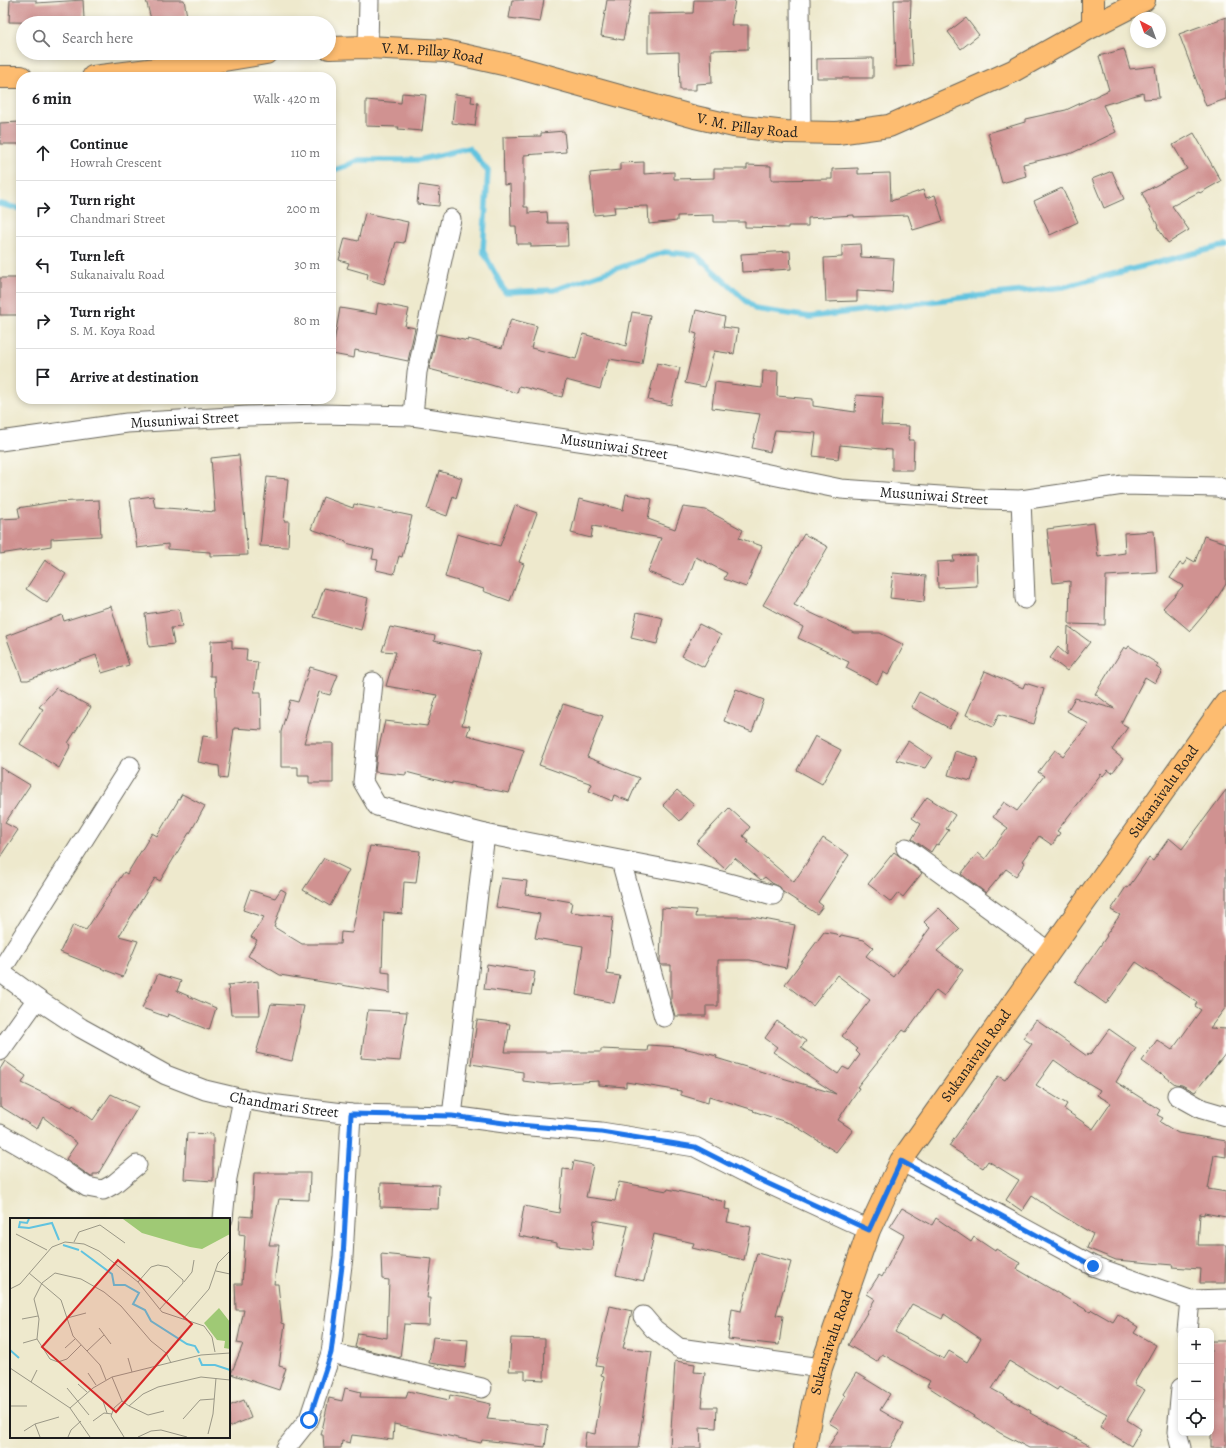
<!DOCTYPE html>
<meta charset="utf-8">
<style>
body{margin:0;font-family:Alegreya,serif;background:#f2f2f2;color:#202124}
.controls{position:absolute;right:12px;bottom:12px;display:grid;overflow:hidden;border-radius:8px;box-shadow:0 2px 6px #0003}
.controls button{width:36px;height:36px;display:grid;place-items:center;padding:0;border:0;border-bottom:1px solid #e0e0e0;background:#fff;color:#202124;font:20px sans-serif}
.compass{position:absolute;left:1130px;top:12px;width:36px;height:36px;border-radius:50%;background:#fff;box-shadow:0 2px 6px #0003;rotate:319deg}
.stop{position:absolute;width:12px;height:12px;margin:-9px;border:3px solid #1a73e8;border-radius:50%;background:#fff}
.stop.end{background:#1a73e8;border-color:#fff;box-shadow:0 1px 4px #0008}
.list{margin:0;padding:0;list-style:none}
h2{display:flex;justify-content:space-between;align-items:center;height:52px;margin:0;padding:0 16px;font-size:17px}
h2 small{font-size:13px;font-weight:400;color:#757577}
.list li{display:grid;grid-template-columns:26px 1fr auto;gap:12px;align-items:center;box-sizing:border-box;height:56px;padding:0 16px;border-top:1px solid #e0e0e0}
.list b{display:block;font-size:15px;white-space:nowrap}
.list p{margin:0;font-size:13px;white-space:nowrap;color:#757577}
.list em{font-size:13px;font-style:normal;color:#757577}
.icon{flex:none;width:22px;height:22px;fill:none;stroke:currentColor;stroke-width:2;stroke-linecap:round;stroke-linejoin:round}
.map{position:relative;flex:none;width:1226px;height:1448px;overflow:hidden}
.search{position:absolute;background:#fff;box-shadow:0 2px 6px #0003;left:16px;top:16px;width:320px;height:44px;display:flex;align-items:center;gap:10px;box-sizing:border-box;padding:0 14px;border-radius:22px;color:#757577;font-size:15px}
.panel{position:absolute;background:#fff;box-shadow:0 2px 6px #0003;left:16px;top:72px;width:320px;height:332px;border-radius:16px}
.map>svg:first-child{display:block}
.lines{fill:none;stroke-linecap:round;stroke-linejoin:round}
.stream{stroke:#61c3df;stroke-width:5.5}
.building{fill:#d09291;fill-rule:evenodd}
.minor-casing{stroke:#66645a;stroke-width:21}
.major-casing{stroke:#66645a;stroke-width:24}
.minor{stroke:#fff;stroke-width:19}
.major{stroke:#fdbc70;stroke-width:22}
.route{stroke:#1a73e8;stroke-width:5}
.labels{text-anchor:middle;stroke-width:4;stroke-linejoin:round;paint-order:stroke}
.street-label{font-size:15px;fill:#1c1c1c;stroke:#fdfcf7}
.inset-river{fill:none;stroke:#61c3df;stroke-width:2}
.inset-road{fill:none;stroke:#9a9786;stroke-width:1}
.view{fill:#d62828;fill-opacity:0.15;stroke:#d62828;stroke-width:2}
.inset-edge{fill:none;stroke:#1c1c1c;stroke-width:2}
</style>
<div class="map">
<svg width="1226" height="1448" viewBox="0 0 1226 1448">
<rect width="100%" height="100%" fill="#fdfcf7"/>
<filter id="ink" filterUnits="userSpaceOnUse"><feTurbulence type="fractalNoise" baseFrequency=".025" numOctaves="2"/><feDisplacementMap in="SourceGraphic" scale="8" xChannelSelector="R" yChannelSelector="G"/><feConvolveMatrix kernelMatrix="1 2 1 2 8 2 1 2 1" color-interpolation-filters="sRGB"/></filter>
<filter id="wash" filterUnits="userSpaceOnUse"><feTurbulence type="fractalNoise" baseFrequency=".012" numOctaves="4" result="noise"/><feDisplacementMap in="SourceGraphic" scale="16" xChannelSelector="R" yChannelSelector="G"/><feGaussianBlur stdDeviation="0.9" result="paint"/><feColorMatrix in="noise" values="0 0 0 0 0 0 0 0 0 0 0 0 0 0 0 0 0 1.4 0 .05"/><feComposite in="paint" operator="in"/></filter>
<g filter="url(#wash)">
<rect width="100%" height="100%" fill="#eee9cd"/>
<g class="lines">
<g class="stream">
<polyline points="331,171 346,166 358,160 419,160 469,148 488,171 483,251 505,292 554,290 665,252 696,255 755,309 810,317 967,297 1063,287 1218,247 1226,246"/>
<polyline points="0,204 21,209"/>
</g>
</g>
<g id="blocks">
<g class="building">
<polygon points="10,0 36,0 36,3 83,0 84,19 68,20 68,23 9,22"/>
<polygon points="146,0 184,0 187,16 158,23 152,23"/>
<polygon points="512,0 544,0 540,22 509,18"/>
<polygon points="607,0 631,0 623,40 601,36"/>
<polygon points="694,0 735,0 731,25 748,25 748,49 711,50 712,83 696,84 696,90 680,90 679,52 648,53 648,14 693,13"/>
<polygon points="894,0 911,0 910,29 911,29 913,66 896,67"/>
<polygon points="1226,17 1226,99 1206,106 1179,34"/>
<polygon points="966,18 979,35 961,49 948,32"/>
<polygon points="1124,49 1130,69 1155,66 1159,98 1144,99 1143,93 1103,105 1116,132 1072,153 1023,164 1026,176 1002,183 988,133 1025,122 1025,119 1066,110 1109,90 1099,56"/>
<polygon points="873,58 873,78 817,78 817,59"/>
<polygon points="402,93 426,95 422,131 398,129 399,127 366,126 366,100 401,103"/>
<polygon points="455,94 472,96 471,102 478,103 475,126 452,123"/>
<polygon points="21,122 21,144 0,144 0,123"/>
<polygon points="564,131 566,152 524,155 524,207 528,207 528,213 547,212 548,223 567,223 568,246 531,247 531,244 517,244 516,226 511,226 510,184 504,185 503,137 541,136 541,133"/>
<polygon points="1194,133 1221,181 1200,193 1199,192 1172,206 1189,230 1168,243 1157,227 1158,226 1142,193 1187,169 1173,145"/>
<polygon points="644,162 644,174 674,172 674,179 714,178 714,169 747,169 747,165 771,166 771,180 832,179 832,169 858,168 858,174 890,173 891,201 923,190 926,198 935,195 943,221 913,230 908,215 854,217 854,215 808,218 808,226 788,226 788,228 745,227 745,222 714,222 714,215 677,216 677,221 649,224 648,206 614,207 615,213 594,215 590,173 620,170 620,163"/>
<polygon points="1112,171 1124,199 1104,208 1092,179"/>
<polygon points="419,185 440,188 439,206 417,204"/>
<polygon points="1062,188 1078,222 1050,235 1034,201"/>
<polygon points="365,213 408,222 404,243 396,242 384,284 367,279 368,274 347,268 349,263 339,260 345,238 358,241"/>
<polygon points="860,244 861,257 894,259 892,293 857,291 857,301 826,302 824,258 842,257 842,245"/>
<polygon points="790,251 791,269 742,272 741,254"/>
<rect x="0" y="278" width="21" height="37"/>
<polygon points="378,303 409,309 405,326 415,328 408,361 355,350 354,358 332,354 340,308 376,314"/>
<polygon points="696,310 725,317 723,327 738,329 734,354 714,351 705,387 685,383 697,334 691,332"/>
<polygon points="632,312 650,315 642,364 609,359 600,389 566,380 562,397 519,386 517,393 491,385 429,369 437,334 468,341 468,339 502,348 511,319 537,326 531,348 576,359 583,334 626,346"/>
<polygon points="657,363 680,368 671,405 648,400"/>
<polygon points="763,371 778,371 777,396 813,399 813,406 855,412 856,395 883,397 881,425 909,426 908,440 914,440 913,470 892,470 892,450 840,445 838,459 813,456 816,433 775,430 770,452 752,448 760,414 712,408 715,382 762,388"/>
<polygon points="239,455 248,555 210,556 210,552 168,549 168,544 137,548 130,499 153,496 155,507 215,512 211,458"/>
<polygon points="439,471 462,478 456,498 453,496 447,516 427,509"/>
<polygon points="267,477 288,479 284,521 289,521 288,547 260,546"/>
<polygon points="626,494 652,499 648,519 675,529 683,507 706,510 743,530 739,538 762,546 746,587 724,579 727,573 696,557 685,586 648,572 661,538 593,526 591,538 571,533 579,499 623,510"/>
<polygon points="323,497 353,508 354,504 412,516 402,557 399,556 394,574 376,570 378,560 372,559 374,550 346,543 346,541 311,529"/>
<polygon points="99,500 101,536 51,539 51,546 0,554 0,519 20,518 18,508 54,502"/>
<polygon points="515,505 537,513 519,562 524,564 510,601 483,591 484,589 445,577 457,534 500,546"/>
<polygon points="1094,523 1098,557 1125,553 1124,533 1154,531 1157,573 1106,576 1105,625 1069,624 1070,581 1053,583 1047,529"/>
<polygon points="804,534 828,547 794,605 854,633 880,633 904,645 888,675 883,672 877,684 846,668 849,662 798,638 803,627 763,605"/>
<polygon points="1204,536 1226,543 1226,584 1213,604 1190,631 1163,608 1183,586 1170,578 1180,563 1183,565 1188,558 1195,562"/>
<polygon points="976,555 977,586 938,588 937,562 954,561 953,556"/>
<polygon points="45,560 66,574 47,603 26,589"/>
<polygon points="893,573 926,576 924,602 890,598"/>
<polygon points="324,588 368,598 361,630 314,617"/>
<polygon points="111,606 129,665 102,673 96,655 28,680 22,680 6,636 62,615 64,621"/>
<polygon points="179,609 182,627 171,628 174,644 149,647 145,614"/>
<polygon points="637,612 663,618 657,644 631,638"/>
<polygon points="699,624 721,635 704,667 682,656"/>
<polygon points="1068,626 1090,642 1067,671 1050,658 1058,647 1067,655"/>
<polygon points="390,627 435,636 434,641 481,652 462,725 470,726 467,735 524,750 509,793 452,782 452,784 406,772 406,775 375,772 377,755 385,721 427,726 437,695 386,686 396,652 382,651"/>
<polygon points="232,640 232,648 247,649 246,661 258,662 254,692 261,692 262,730 234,728 227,779 220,778 219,766 198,762 203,736 218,738 215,676 210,676 211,641"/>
<polygon points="1129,646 1158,664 1156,667 1162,671 1155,683 1145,677 1121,723 1128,727 1112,750 1123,759 1112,773 1108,770 1103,776 1101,774 1057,831 1060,833 1052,845 1039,836 1022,861 1025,863 1016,876 1006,869 986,893 961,874 978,853 985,859 1008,828 993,817 1004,802 1017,811 1044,776 1038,772 1055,750 1063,756 1089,724 1067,711 1075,698 1115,709 1095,694 1124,647 1127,649"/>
<polygon points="310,667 338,675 330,695 319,692 304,743 333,743 333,783 309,783 309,776 298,776 298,767 281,767 281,732 290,700 298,702"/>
<polygon points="985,671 1023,688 1025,683 1044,689 1034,724 999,714 993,727 966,715"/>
<polygon points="56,688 91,707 68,743 71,745 59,768 20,744 43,709 39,707"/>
<polygon points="736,689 764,700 752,732 724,721"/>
<polygon points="919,692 958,713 949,728 911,707"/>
<polygon points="563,704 603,716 587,757 639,778 629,801 614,795 612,801 589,791 592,784 539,765"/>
<polygon points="815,736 841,750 822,784 797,770"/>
<polygon points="908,741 932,757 925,768 896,760"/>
<polygon points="955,751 978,758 971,781 948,775"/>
<polygon points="0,767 30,785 5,823 18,830 0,857"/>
<polygon points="677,790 694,805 680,821 663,805"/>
<polygon points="1226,790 1226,1007 1210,1028 1226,1029 1226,1053 1195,1092 1182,1085 1175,1084 1161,1073 1160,1074 1142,1061 1157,1040 1172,1050 1201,1010 1195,1006 1197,1002 1136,962 1106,1004 1075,982 1107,936 1106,935 1120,915 1111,910 1126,887 1128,888 1149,858 1153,861 1169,838 1182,849"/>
<polygon points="182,794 205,806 190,833 189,833 160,881 155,878 119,936 138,941 123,977 60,952 73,925 86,930 124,872 127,874 152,833 157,836"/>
<polygon points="927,797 955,815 946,829 949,830 938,845 936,844 931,852 912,839 921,824 912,818"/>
<polygon points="729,808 750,827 743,836 748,840 747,842 794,882 823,838 849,855 818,902 823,906 817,914 783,892 780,887 772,883 765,877 761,880 735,858 725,869 696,843"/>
<polygon points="370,846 420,851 416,883 404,882 402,914 384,912 382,972 390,973 390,993 280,975 248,956 257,940 251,937 264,917 243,910 250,890 275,898 281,889 286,892 274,927 302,944 340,944 341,932 352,933"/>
<polygon points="894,852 922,873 903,897 898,893 891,902 868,884"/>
<polygon points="324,858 349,870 330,906 303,890"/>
<polygon points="501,878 527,881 525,894 572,902 570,912 613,917 607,974 620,976 614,1003 576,995 583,946 535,938 540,914 496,907"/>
<polygon points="662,908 696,910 695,917 753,917 795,925 786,968 750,960 718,960 718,1006 706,1006 706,1016 675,1016 671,1001 671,965 661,965 660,961"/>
<polygon points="939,908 960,929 937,951 963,970 944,996 936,990 906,1032 903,1030 857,1087 859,1088 838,1120 853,1130 836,1152 792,1124 753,1111 754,1110 709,1096 708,1103 681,1095 681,1091 626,1082 626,1087 599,1085 599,1081 547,1084 523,1081 523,1072 471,1064 477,1020 510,1024 505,1052 601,1052 601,1049 647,1051 648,1045 679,1047 717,1056 716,1058 836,1094 773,1052 777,1047 765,1038 777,1021 806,1041 801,1048 838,1074 843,1067 849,1070 860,1055 856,1051 858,1049 842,1036 870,1000 837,975 813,1006 785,984 824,932 837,934 840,937 841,935 864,940 873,947 866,956 894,977 930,928 924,922"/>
<polygon points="487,964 535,972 531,995 484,989"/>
<polygon points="158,974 181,981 177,991 216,1008 209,1030 168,1014 167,1017 142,1008"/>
<polygon points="258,981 260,1015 231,1015 228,985"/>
<polygon points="271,1004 304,1006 292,1061 256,1053"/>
<polygon points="368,1010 407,1012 400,1061 361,1058"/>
<path d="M 1036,1020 L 1087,1056 L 1088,1054 L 1090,1055 L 1109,1029 L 1136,1048 L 1116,1082 L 1160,1110 L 1157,1115 L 1163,1118 L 1160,1122 L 1178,1133 L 1226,1141 L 1226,1157 L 1214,1155 L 1208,1189 L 1226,1192 L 1226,1217 L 1204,1213 L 1204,1215 L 1200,1214 L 1198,1245 L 1226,1245 L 1225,1283 L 1200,1283 L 1201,1269 L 1172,1267 L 1173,1265 L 1116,1260 L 1087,1248 L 1093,1234 L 1056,1212 L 1032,1196 L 1022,1211 L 1006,1200 L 1019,1180 L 988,1161 L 983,1168 L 949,1146 L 998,1076 L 1005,1080 L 1032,1044 L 1023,1038 ZM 1054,1060 L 1078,1077 L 1100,1090 L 1097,1095 L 1111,1103 L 1093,1129 L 1064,1109 L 1067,1104 L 1036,1085 Z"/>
<polygon points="5,1061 26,1076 22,1083 72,1107 73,1105 93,1120 111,1094 138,1107 98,1174 93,1174 93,1177 91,1177 66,1159 77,1143 43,1117 37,1129 0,1106 0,1069"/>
<polygon points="187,1133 213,1134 213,1181 184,1179"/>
<polygon points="574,1161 593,1165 586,1197 615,1201 619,1182 667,1191 668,1189 726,1202 725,1209 730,1210 727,1222 751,1227 744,1260 692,1248 694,1243 654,1234 644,1281 616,1275 628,1226 594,1220 592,1250 557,1246 557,1243 519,1236 524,1206 559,1213 563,1169 572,1170"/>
<polygon points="254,1173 310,1173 309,1200 279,1199 269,1245 279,1245 274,1284 278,1284 282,1323 285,1324 279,1366 286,1368 279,1390 231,1374 243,1344 237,1343 244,1310 236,1310 235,1284 242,1284 245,1235 239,1234 240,1216 252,1217"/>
<polygon points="381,1183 439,1185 438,1209 380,1207"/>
<path d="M 902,1208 L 932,1225 L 936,1218 L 971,1242 L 974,1237 L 995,1251 L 996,1249 L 1020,1263 L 1017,1269 L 1090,1312 L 1092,1310 L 1113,1322 L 1118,1314 L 1138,1327 L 1134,1333 L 1156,1345 L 1134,1384 L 1145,1390 L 1127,1420 L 1141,1429 L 1131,1446 L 1100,1427 L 1107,1414 L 1059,1387 L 1057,1390 L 1009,1361 L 992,1389 L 1031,1411 L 1030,1413 L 1094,1448 L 1029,1448 L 1000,1433 L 927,1386 L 930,1381 L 882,1354 L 877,1362 L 848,1345 L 875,1299 L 867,1294 L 879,1275 L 882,1277 L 904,1235 L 890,1227 ZM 912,1304 L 942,1319 L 944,1314 L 981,1339 L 967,1362 L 949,1351 L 944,1359 L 895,1332 Z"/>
<polygon points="757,1253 791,1262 776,1315 783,1316 779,1345 728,1339 732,1309 741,1311"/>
<polygon points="381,1254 432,1259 427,1298 430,1298 429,1325 404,1324 400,1358 355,1347 358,1333 387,1338 389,1280 382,1279"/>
<polygon points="610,1306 632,1311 623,1348 652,1352 638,1448 584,1448 586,1432 595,1434 604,1376 601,1375 603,1367 596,1366"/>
<polygon points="433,1337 468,1340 465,1368 429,1363"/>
<polygon points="511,1338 545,1339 544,1380 525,1379 525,1371 509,1371"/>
<rect x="1211" y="1341" width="15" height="107"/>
<polygon points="675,1361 695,1364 694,1372 705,1373 702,1397 703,1397 702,1407 717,1407 716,1428 700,1427 701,1448 670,1448"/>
<polygon points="856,1373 890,1394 880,1410 904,1424 890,1448 828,1448 839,1429 829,1423 845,1396 843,1394"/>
<polygon points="345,1388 361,1392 360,1397 406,1398 408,1391 449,1400 450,1395 491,1404 487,1419 548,1425 545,1447 482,1440 481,1443 394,1424 393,1440 352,1435 350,1443 342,1441 341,1448 324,1448 323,1435 321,1435 329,1398 342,1401"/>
<polygon points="244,1400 251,1418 229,1427 229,1406"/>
</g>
</g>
</g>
<g filter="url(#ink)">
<use href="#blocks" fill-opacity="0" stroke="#66645a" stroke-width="1"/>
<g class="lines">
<g class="minor-casing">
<g id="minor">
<polyline points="800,0 801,133"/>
<polyline points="368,47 369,0"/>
<polyline points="413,416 417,372 451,219"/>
<path id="s1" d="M 0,441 L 127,423 L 248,416 L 320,414 L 413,416 L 685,457 L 841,489 L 983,499 L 1021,500 L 1123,485 L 1218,487 L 1226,490"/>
<polyline points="1021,500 1025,599"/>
<polyline points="373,682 363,782 377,806 485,834 702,876 773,895"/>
<polyline points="906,848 1049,952"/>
<polyline points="621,861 664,1017"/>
<path id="s2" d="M 0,972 L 37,999 L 81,1028 L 166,1075 L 205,1090 L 243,1099 L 278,1105 L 351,1114 L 452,1116 L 519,1125 L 601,1132 L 695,1147 L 758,1179 L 869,1230"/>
<polyline points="0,972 130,766"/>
<polyline points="0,1051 37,999"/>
<polyline points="1177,1095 1202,1109 1226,1116"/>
<polyline points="452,1116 485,834"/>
<polyline points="0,1134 59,1168 87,1187 103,1190 114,1184 137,1165"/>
<polyline points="901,1161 1093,1266 1190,1300 1226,1299"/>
<polyline points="223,1219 227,1178 243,1099"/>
<polyline points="643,1316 654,1329 679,1348 821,1368"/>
<polyline points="1187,1331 1190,1300"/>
<polyline points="331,1353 482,1388"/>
<polyline points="1181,1388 1177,1432 1181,1448"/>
<polyline points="286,1448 309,1419 331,1353 343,1257 351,1114"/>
</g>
</g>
<g class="major-casing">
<g id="major">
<polyline points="1093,26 1093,0"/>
<path id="s3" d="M 329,48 L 368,47 L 445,51 L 512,66 L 695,117 L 734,126 L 786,132 L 837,133 L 889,126 L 1013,71 L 1093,26 L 1144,0"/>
<polyline points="0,77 21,77"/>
<polyline points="93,77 212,62 266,53"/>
<path id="s4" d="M 805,1448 L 811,1413 L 821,1368 L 869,1230 L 901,1161 L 1226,703"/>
</g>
</g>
<use href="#minor" class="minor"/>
<use href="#major" class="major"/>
</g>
</g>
<g class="lines" filter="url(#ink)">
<polyline class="route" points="309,1420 331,1353 343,1258 351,1114 452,1116 519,1125 601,1132 695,1147 758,1179 869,1230 901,1161 1093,1266"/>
</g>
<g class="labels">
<g class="street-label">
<text dy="5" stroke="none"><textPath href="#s3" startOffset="104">V. M. Pillay Road</textPath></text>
<text dy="5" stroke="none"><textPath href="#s3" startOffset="428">V. M. Pillay Road</textPath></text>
<text dy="5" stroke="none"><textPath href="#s1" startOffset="186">Musuniwai Street</textPath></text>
<text dy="5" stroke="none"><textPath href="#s1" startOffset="618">Musuniwai Street</textPath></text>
<text dy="5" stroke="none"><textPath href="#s1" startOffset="942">Musuniwai Street</textPath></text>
<text dy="5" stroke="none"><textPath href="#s4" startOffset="757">Sukanaivalu Road</textPath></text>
<text dy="5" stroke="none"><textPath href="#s4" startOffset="433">Sukanaivalu Road</textPath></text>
<text dy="5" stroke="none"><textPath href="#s2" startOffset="318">Chandmari Street</textPath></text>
<text dy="5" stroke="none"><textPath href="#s4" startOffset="109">Sukanaivalu Road</textPath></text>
</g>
</g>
<g transform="translate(10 1218)">
<rect width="220" height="220" fill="#eee9cd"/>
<path d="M 113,1 L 220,1 L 220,16 L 192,31 L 180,29 L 132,15 ZM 209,90 L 220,104 L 220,131 L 214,130 L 215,123 L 207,122 L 194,105 Z" fill="#9fc975"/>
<path class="inset-river" d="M 19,1 L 17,5 L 10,4 L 9,9 L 19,10 L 42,5 L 49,22M 53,27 L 69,32M 0,33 L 0,51M 71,33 L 102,56 L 104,67 L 115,67 L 129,75 L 123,86 L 135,92 L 141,103 L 177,126 L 185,128 L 189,135M 0,132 L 9,140M 189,140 L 192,147 L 205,147 L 220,152"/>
<path class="inset-road" d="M 6,16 L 37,32M 64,24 L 69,14 L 90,7 L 115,25M 206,53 L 220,56M 19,55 L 51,82 L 63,118 L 90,147 L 96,162M 128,64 L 141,49 L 148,47 L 158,49 L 173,62 L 173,65 L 150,91M 174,64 L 182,54 L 184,42M 0,71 L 10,66 L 42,29 L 55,24 L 74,26 L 89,33 L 128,64 L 152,94 L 194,108 L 202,119 L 205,134M 57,100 L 76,95M 12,101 L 28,98M 173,101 L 199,71 L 208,45 L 220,33M 89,110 L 101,126M 13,125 L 27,121M 71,127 L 57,141 L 48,144 L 40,141 L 27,121 L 29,101 L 24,81 L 32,65 L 45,55 L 71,61 L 94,74 L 111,88 L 141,123 L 156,135 L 161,145M 55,130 L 65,121M 77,133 L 94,117M 118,140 L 122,154M 0,150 L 60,190 L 83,170 L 102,159 L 191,137 L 220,135M 78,155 L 86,167M 102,159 L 112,183 L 119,188 L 138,197 L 154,193M 21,164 L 27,152M 68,166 L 77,174M 57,170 L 79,197M 93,183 L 97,195M 112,183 L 104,190 L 101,198 L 114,219M 0,188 L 17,188M 119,188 L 133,176 L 148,169 L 191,159 L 220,162M 60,190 L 80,219M 173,201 L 190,182 L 204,181M 83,203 L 94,195 L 102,196M 14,213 L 25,206M 198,216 L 203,196 L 206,160M 30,219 L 25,206 L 49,199M 58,219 L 61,212 L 71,203M 128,219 L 141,213 L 151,212 L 177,219"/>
<path class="view" d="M 108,42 L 182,106 L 106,194 L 32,129 Z"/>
<rect width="220" height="220" class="inset-edge"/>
</g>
</svg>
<div class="controls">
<button>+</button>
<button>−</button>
<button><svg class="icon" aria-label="locate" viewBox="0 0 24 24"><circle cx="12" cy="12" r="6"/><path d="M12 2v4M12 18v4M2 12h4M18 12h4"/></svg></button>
</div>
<svg class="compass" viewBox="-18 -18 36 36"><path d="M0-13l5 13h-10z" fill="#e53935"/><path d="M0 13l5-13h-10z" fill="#757577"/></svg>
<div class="stop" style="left:309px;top:1420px"></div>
<div class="stop end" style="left:1093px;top:1266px"></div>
<div class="search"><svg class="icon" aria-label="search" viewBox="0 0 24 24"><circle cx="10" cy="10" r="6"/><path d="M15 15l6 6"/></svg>Search here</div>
<section class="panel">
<h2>6 min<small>Walk · 420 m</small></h2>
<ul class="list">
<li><svg class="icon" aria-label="ahead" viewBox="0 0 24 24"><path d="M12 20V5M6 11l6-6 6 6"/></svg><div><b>Continue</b><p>Howrah Crescent</p></div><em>110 m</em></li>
<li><svg class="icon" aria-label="right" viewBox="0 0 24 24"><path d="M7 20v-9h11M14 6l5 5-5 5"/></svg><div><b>Turn right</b><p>Chandmari Street</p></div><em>200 m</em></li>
<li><svg class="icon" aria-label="left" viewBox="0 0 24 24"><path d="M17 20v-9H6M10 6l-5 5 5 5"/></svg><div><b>Turn left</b><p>Sukanaivalu Road</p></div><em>30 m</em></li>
<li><svg class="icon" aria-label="right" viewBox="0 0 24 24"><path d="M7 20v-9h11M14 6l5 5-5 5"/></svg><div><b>Turn right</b><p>S. M. Koya Road</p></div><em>80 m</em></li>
<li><svg class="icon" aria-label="arrive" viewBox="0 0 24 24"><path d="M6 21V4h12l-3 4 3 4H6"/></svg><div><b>Arrive at destination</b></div></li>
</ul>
</section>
</div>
